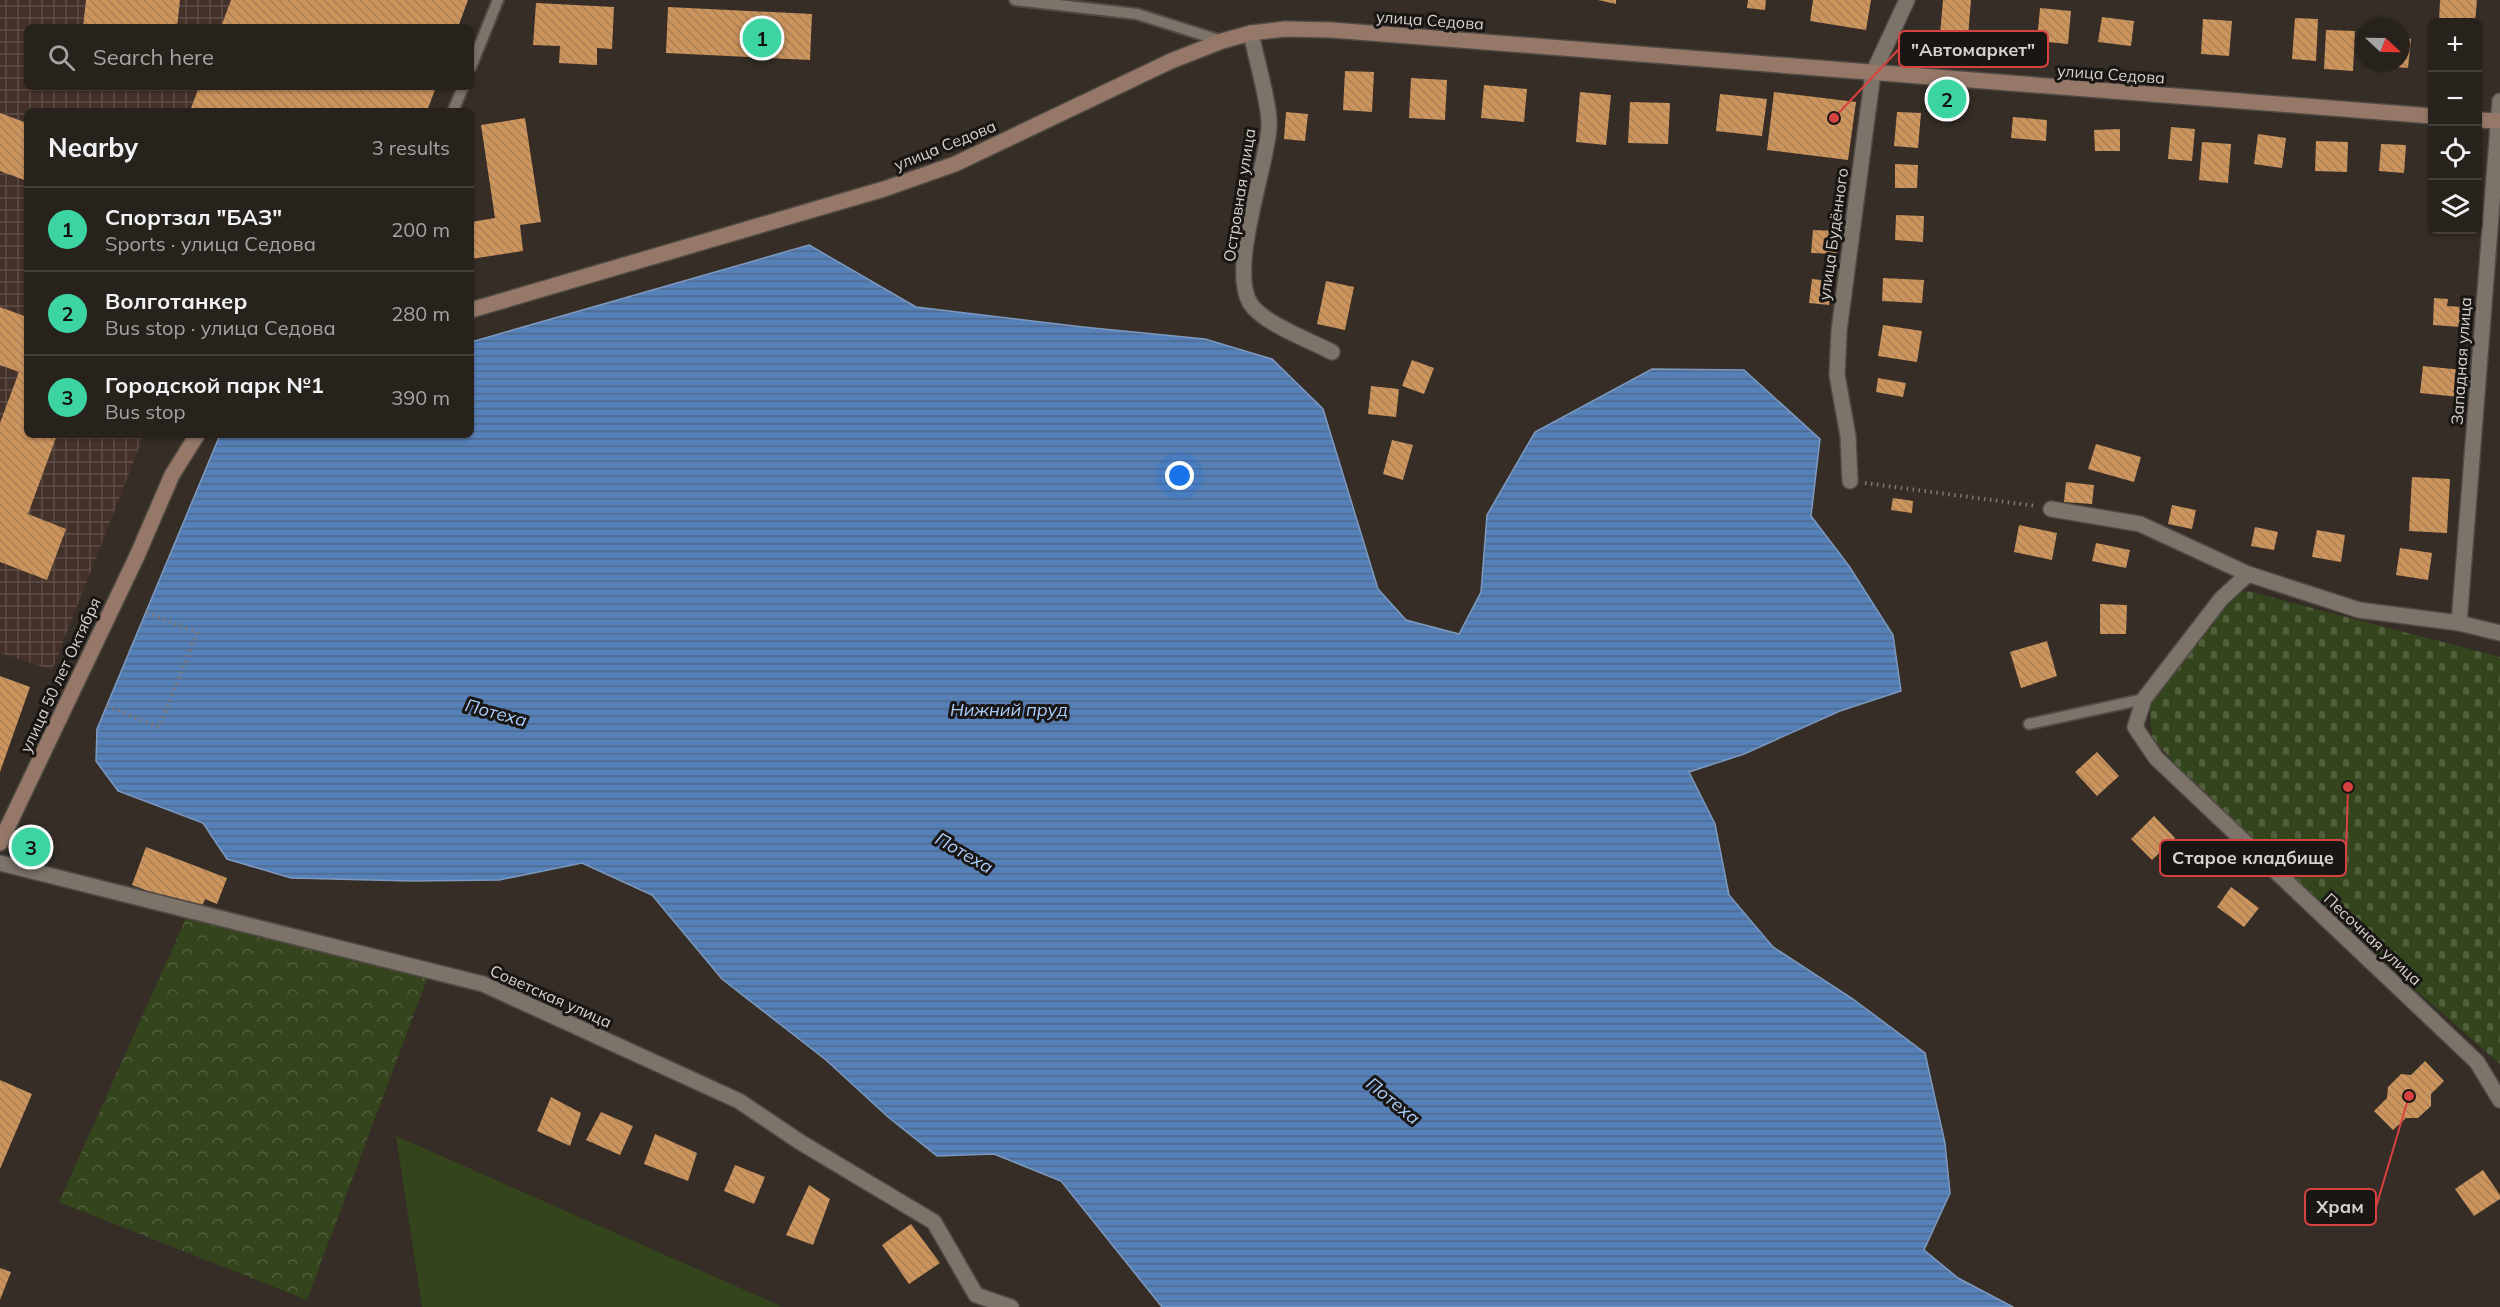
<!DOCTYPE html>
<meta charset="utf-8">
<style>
body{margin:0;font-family:Mulish,sans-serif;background:#302a25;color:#f1f3f6}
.controls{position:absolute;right:18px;top:18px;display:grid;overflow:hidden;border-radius:9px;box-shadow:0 2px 4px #0004}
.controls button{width:54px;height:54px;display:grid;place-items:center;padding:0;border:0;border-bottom:2px solid #443f3b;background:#28221c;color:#f1f3f6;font:30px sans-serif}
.compass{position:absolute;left:2356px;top:18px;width:54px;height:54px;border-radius:50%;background:#28221c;box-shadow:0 2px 4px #0004;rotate:112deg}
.you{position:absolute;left:1180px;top:476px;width:21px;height:21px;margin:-15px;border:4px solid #fff;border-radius:50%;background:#1a73e8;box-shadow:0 0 0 9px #1a73e833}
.badge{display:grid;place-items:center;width:39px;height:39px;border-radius:50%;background:#3dd4a3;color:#111;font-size:20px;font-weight:700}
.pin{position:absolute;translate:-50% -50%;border:3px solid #fff;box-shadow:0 2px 6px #0006}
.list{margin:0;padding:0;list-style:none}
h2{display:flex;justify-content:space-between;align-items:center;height:78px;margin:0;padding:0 24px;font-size:26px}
h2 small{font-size:20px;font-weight:400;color:#a5a4a3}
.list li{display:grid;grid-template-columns:39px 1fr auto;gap:18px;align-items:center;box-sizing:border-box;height:84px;padding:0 24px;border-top:2px solid #443f3b}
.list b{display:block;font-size:22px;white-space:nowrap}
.list p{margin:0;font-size:20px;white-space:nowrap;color:#a5a4a3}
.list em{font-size:20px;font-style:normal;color:#a5a4a3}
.icon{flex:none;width:33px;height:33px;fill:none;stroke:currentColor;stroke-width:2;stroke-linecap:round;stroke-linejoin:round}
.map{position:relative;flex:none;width:2500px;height:1307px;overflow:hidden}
.search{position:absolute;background:#28221c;box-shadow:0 2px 4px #0004;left:24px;top:24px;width:450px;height:66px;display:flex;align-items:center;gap:15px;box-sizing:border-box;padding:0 21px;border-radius:9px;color:#a5a4a3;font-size:22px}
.panel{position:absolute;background:#28221c;box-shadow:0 2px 4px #0004;left:24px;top:108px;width:450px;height:330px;border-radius:9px}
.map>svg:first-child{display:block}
.industrial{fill:url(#industrial-grid)}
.cemetery{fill:url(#cemetery-stones)}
.park{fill:url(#park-crowns)}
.pitch{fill:#34451d}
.water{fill:url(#water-rules);stroke:#7d99be;stroke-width:1.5}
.building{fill:url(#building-back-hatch)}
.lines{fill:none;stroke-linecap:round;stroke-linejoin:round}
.service-casing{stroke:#504a44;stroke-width:14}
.pedestrian-casing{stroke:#504a44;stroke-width:18}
.minor-casing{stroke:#504a44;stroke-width:18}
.secondary-casing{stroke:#504a44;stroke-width:18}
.path{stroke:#7f7973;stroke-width:4;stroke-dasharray:1.5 4.5;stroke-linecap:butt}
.service{stroke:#7c736a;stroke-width:10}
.pedestrian{stroke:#7c736a;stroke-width:15}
.minor{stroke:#7c736a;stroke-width:15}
.secondary{stroke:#957868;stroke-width:15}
.labels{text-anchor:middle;stroke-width:6;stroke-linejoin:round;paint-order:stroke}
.street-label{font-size:16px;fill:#d7d2cd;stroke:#191613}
.water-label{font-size:18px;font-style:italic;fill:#a9cdfc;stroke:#191613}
.leader{fill:none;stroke:#d64241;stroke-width:2}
.callout-dot{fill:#d64241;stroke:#191613;stroke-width:2}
.callout{fill:#191613;stroke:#d64241;stroke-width:2}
.callout-label{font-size:18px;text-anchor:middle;font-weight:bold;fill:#d7d2cd}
</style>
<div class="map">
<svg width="2500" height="1307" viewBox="0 0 2500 1307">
<defs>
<pattern id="industrial-grid" width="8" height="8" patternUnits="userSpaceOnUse" patternTransform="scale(1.5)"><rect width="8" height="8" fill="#44312a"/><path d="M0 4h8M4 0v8" fill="none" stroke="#5e4e48"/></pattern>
<pattern id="cemetery-stones" width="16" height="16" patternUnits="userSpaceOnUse" patternTransform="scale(1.5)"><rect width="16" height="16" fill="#34451d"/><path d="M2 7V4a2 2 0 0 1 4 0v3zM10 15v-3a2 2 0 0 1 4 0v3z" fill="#515f3d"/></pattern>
<pattern id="park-crowns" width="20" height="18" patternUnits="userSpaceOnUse" patternTransform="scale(1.5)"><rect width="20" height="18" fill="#34451d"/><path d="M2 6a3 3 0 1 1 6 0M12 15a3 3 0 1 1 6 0" fill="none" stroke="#515f3d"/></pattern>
<pattern id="water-rules" width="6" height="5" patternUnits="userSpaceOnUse" patternTransform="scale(1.5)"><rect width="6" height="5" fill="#5680b8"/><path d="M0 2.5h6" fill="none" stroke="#4e698d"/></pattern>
<pattern id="building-back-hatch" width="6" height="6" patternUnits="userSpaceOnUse" patternTransform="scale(1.5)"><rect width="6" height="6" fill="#cd955e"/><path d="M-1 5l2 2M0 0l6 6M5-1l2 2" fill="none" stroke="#aa8056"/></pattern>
</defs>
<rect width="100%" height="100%" fill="#352d26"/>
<polygon class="industrial" points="0,0 468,0 458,27 27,27 27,87 436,87 427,111 27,111 27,435 144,435 52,670 0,653"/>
<polygon class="cemetery" points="2247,591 2500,657 2500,1064 2240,836 2152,738 2149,703 2233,596"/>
<polygon class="park" points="192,905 432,966 307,1300 59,1202"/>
<polygon class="pitch" points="396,1136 783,1307 422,1307"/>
<polygon class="water" points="809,245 916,307 1083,327 1205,339 1272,359 1323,409 1378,589 1406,620 1459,634 1481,592 1487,515 1535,432 1652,369 1744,370 1820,439 1811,516 1849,566 1893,635 1901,691 1840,711 1744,754 1689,772 1715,824 1729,895 1773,947 1853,999 1925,1053 1945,1143 1950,1193 1924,1250 1958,1278 2013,1307 1162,1307 1061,1181 994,1154 937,1156 888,1117 826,1060 722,979 652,895 582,863 499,880 412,881 291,878 227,859 203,823 118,791 96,761 97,729 220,435 471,435 471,342"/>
<g class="building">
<polygon points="86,0 180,0 177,27 83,27"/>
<polygon points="231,0 468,0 458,27 221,27"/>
<polygon points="1598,0 1616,0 1616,4"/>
<polygon points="1748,0 1766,0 1765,10 1747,8"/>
<polygon points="1813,0 1871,0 1866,30 1810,21"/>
<polygon points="1943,0 1971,0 1968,37 1940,35"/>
<polygon points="2440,0 2477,0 2475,22 2439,22"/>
<polygon points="536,3 614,7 612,49 597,48 597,65 559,63 560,46 533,45"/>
<polygon points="668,7 812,14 810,60 666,53"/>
<polygon points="2040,8 2071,11 2068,44 2037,41"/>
<polygon points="2102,17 2134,21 2131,46 2098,42"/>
<polygon points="2295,18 2318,19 2316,61 2292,59"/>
<polygon points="2203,19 2232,21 2229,56 2201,54"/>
<polygon points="2326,30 2355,31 2353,71 2324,69"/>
<polygon points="2401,37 2411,39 2408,68 2371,65 2401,63"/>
<polygon points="1345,71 1374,72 1372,112 1343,110"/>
<polygon points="1411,78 1447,80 1445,120 1409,118"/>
<polygon points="1484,85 1527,89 1524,122 1481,118"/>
<polygon points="199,87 436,87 427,111 190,111"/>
<polygon points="1580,92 1611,95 1606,145 1576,142"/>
<polygon points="1774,92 1856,102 1848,160 1767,150"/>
<polygon points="1720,94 1767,99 1762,136 1716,131"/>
<polygon points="1630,102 1670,103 1668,144 1628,143"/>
<polygon points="1286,112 1308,114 1305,141 1284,139"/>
<polygon points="1897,112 1921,113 1918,148 1894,146"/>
<polygon points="0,113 27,123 27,181 0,171"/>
<polygon points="2013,117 2047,120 2046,141 2011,138"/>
<polygon points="525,118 541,222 520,225 523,251 471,259 471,222 495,218 481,125"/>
<polygon points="2171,127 2195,129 2192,161 2168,159"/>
<polygon points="2120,129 2120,151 2095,151 2094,130"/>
<polygon points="2258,134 2286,138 2282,168 2254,164"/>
<polygon points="2316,141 2348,142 2347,172 2315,171"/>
<polygon points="2202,142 2231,144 2228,183 2199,180"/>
<polygon points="2381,144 2406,145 2404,173 2379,171"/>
<polygon points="1895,164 1918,165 1917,188 1895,188"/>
<polygon points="1896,215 1924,216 1923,242 1895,240"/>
<polygon points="1813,230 1838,231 1837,254 1811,253"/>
<polygon points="1883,278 1924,280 1922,303 1882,301"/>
<polygon points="1812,279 1831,281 1829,305 1809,303"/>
<polygon points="1326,281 1354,287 1345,330 1317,324"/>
<polygon points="2434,298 2448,299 2447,306 2462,307 2461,327 2433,325"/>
<polygon points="0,307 27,317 27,435 57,435 28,514 66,529 47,580 0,562 0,423 19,372 0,365"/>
<polygon points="1883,325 1922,331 1917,362 1878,356"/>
<polygon points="1412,360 1434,368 1424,394 1402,386"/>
<polygon points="2423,366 2462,370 2459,397 2420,393"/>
<polygon points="1878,378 1906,383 1903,397 1876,392"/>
<polygon points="1371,386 1399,389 1396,417 1368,414"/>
<polygon points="1392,440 1413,445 1403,480 1383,474"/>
<polygon points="2096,444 2141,457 2134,482 2088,469"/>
<polygon points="2412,477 2450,479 2447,533 2409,531"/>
<polygon points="2066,482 2094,485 2092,504 2064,502"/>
<polygon points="1893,498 1913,501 1912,513 1891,510"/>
<polygon points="2172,505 2196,510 2192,529 2168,524"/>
<polygon points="2019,525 2057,533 2052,560 2014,552"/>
<polygon points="2255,527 2278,532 2274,550 2251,546"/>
<polygon points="2317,530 2345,535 2341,562 2312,557"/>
<polygon points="2096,543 2130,550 2126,568 2092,561"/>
<polygon points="2400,548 2432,553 2428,580 2396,575"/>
<polygon points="2100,604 2127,605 2126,634 2100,634"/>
<polygon points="2047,641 2057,676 2021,688 2010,652"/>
<polygon points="0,676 30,687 0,772"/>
<polygon points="2097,752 2119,776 2097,796 2075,772"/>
<polygon points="2154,816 2175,838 2152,860 2131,839"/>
<polygon points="146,847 227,878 217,904 205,899 200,911 132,885"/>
<polygon points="2231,887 2259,908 2244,927 2217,907"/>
<polygon points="2425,1061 2444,1081 2431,1094 2431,1106 2418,1118 2406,1118 2393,1130 2374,1111 2387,1098 2388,1087 2401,1074 2411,1075"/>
<polygon points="0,1080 32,1094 0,1169"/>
<polygon points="551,1097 581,1113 570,1146 537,1131"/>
<polygon points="601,1112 633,1126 620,1155 586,1140"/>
<polygon points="655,1134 697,1153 688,1181 644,1164"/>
<polygon points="735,1165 765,1177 754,1204 724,1191"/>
<polygon points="2483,1170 2500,1195 2500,1199 2474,1216 2455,1189"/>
<polygon points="809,1185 830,1199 813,1245 786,1235"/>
<polygon points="911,1224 940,1263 909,1284 882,1245"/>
<polygon points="0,1268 11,1272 0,1300"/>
</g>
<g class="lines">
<g class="service-casing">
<g id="service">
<polyline points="1015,0 1137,14 1222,41"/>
<polyline points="471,67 498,0"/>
<polyline points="453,111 463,87"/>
<polyline points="2029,724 2144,699"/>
</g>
</g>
<g class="pedestrian-casing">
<polyline id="pedestrian" points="0,863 483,984"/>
</g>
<g class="minor-casing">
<g id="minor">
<path d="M 1251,33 C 1255,55 1271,108 1269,128 C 1266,169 1229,267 1250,303 C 1262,323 1311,341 1332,352"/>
<polyline points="1850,481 1848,436 1837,375 1839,331 1873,73 1907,0"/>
<polyline points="2051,509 2140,524 2248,574 2359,610 2459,623 2500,633"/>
<polyline points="2248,574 2221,599 2144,699 2135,727 2156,758 2477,1062 2500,1100"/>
<polyline points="2459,623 2500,101"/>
<polyline points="483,984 739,1101 800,1142 934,1222 976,1295 1011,1307"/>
</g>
</g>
<g class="secondary-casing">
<g id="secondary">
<polyline points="2478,120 2500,121"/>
<polyline points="471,310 884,189 955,164 1171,61 1222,41 1251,33 1285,29 1332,30 2432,116"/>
<polyline points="0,843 137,556 172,475 197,435"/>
</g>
</g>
<g class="path">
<polyline points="1865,483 2036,506"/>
<polyline points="107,706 159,727 197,633 146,612"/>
</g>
<use href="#service" class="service"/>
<use href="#pedestrian" class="pedestrian"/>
<use href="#minor" class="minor"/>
<use href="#secondary" class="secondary"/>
</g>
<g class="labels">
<g class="street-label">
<text transform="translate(1430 20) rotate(4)" y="6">улица Седова</text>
<text transform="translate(2111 74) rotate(4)" y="6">улица Седова</text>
<text transform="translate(945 145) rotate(-22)" y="6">улица Седова</text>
<text transform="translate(1239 195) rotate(-81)" y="6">Островная улица</text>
<text transform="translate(1833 234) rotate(-82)" y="6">улица Будённого</text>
<text transform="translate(2461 361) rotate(-86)" y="6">Западная улица</text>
<text transform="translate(60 675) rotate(-65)" y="6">улица 50 лет Октября</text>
<text transform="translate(2373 939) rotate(43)" y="6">Песочная улица</text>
<text transform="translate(551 996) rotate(24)" y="6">Советская улица</text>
</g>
<g class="water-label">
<text x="1009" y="716">Нижний пруд</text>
<text transform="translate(496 713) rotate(15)" y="6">Потеха</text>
<text transform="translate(964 853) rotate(30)" y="6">Потеха</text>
<text transform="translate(1393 1101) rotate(39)" y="6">Потеха</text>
</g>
</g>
<path class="leader" d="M1834 118L1899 49M2348 787L2346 858M2409 1096L2376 1207"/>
<g class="callout-dot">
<circle cx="1834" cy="118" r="6"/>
<circle cx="2348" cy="787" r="6"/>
<circle cx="2409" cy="1096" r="6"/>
</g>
<g class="callout">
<rect x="1899" y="31" width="149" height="36" rx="6"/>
<rect x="2160" y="840" width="186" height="36" rx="6"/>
<rect x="2305" y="1189" width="71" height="36" rx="6"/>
</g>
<g class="callout-label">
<text x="1973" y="56">"Автомаркет"</text>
<text x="2253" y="864">Старое кладбище</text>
<text x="2340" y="1213">Храм</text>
</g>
</svg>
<div class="controls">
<button>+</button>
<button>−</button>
<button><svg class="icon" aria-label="locate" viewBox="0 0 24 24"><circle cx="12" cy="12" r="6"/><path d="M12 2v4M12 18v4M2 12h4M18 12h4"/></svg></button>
<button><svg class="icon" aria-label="layers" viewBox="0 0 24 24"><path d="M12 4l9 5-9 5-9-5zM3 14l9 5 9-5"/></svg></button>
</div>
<svg class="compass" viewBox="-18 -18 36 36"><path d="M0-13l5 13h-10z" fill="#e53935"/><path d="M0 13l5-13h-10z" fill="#a5a4a3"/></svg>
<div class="you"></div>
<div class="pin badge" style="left:762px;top:38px">1</div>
<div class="pin badge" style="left:1947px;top:99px">2</div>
<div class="pin badge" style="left:31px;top:847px">3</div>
<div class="search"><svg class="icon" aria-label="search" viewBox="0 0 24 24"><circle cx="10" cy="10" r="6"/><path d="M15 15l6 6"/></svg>Search here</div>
<section class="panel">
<h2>Nearby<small>3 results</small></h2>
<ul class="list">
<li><span class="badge">1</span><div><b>Спортзал &quot;БАЗ&quot;</b><p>Sports · улица Седова</p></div><em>200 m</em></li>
<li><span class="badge">2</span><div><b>Волготанкер</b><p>Bus stop · улица Седова</p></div><em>280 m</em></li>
<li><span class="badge">3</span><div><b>Городской парк №1</b><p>Bus stop</p></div><em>390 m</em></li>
</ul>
</section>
</div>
